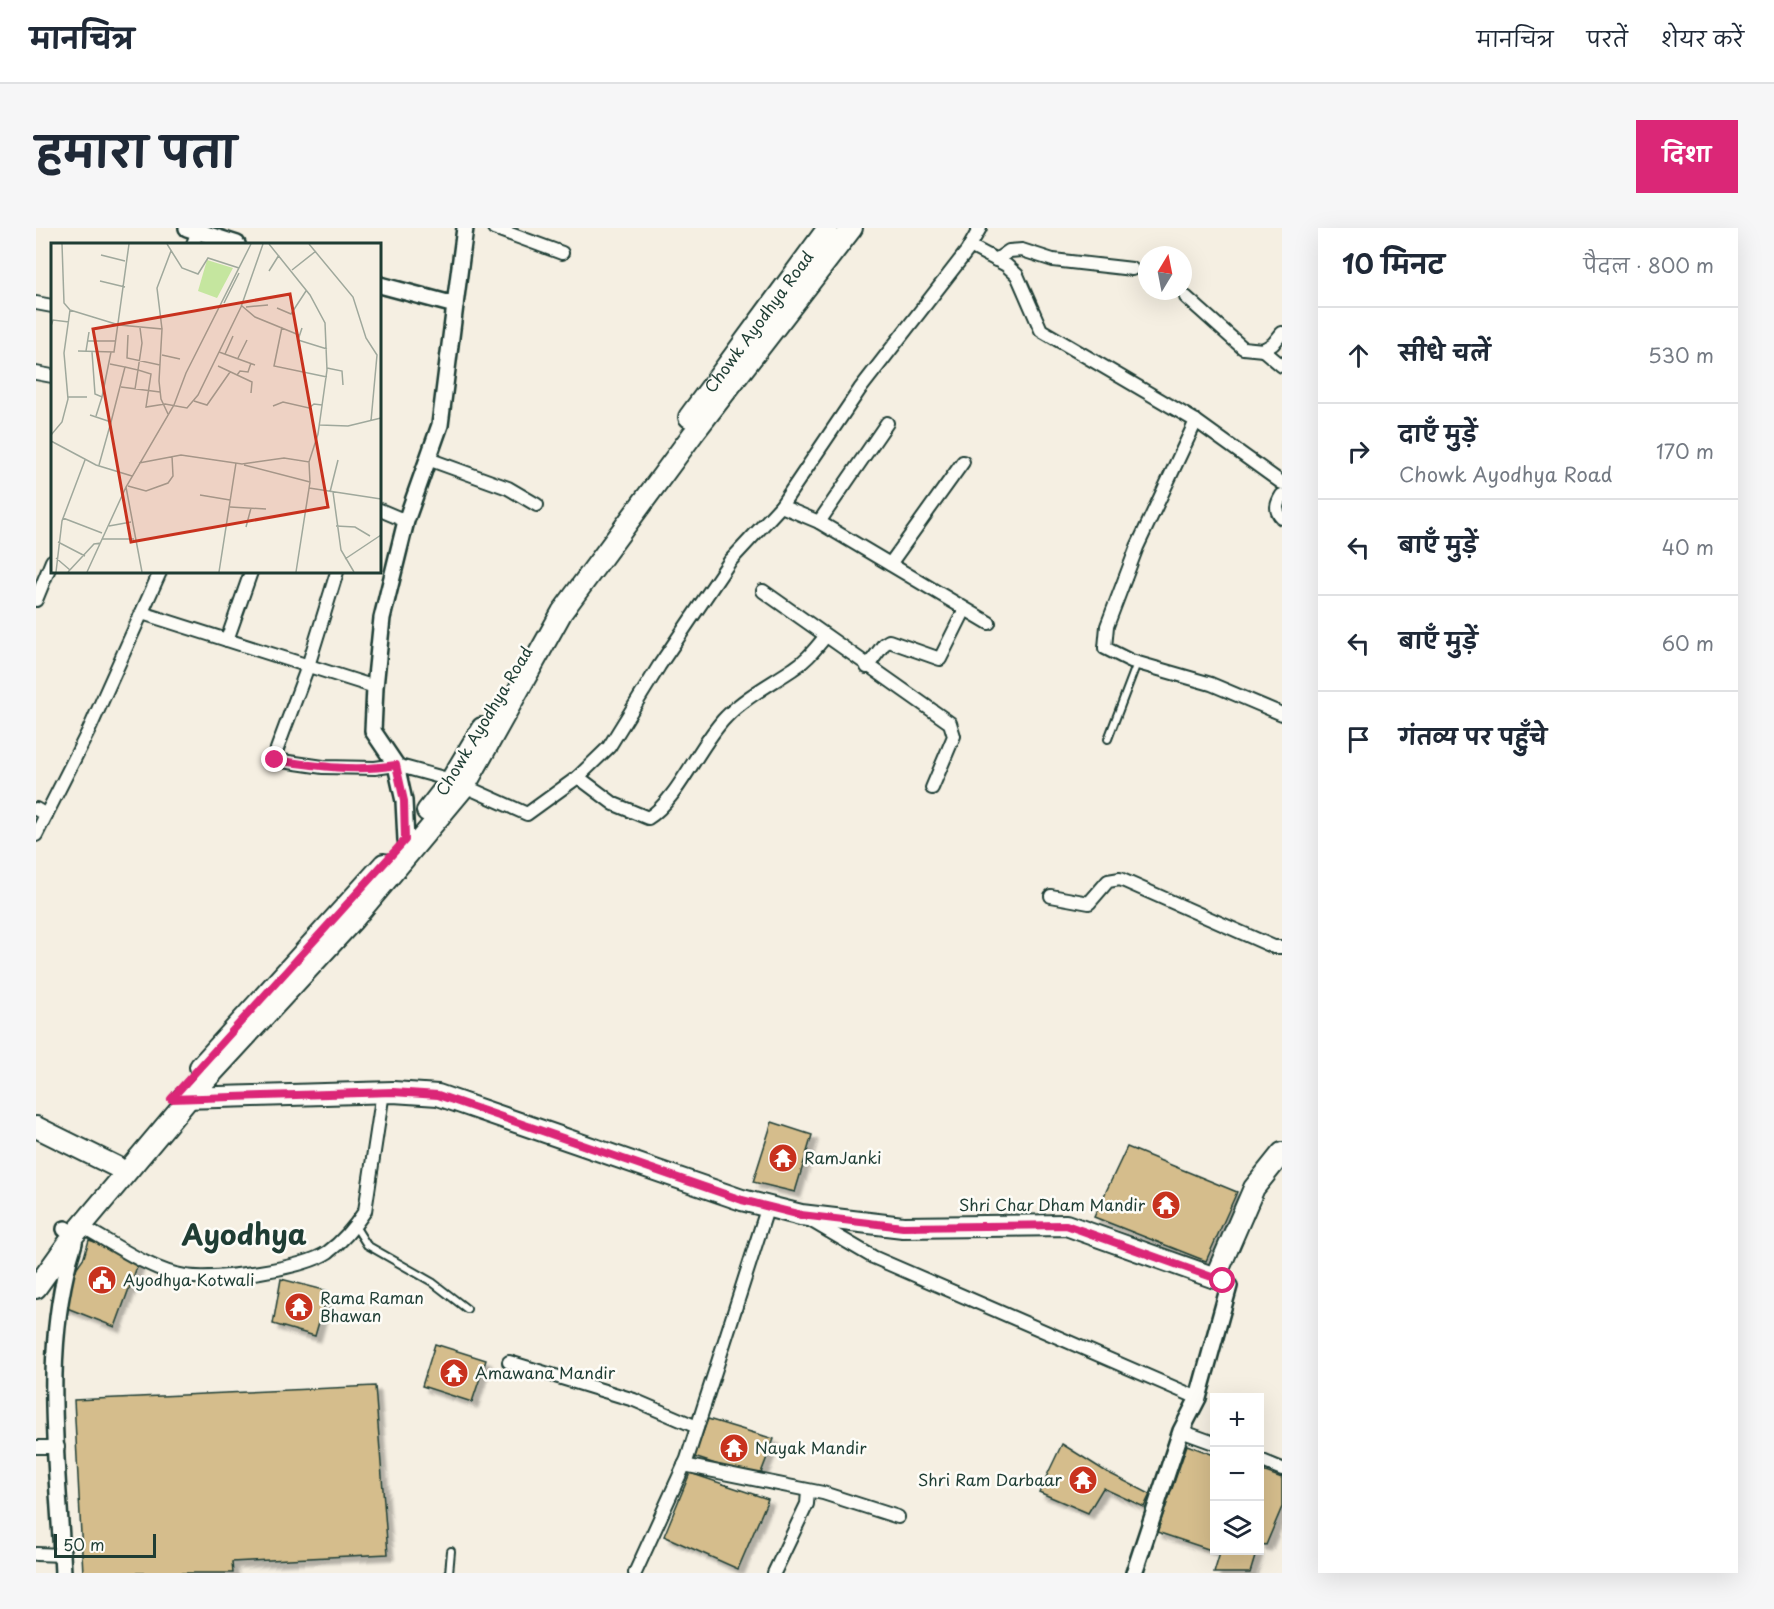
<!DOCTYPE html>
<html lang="hi">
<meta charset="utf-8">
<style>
body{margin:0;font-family:"Playpen Sans","Playpen Sans Deva",sans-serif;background:#f6f6f7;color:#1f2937}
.controls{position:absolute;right:18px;bottom:18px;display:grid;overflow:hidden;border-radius:0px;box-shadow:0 6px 24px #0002}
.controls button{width:54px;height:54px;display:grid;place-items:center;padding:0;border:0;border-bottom:2px solid #e0e1e3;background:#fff;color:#1f2937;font:30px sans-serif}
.compass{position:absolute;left:1102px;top:18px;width:54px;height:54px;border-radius:50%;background:#fff;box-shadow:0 6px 24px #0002;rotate:10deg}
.scale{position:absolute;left:18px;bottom:15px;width:102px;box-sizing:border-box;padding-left:6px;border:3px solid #1f3d34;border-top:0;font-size:16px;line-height:21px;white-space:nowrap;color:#1f3d34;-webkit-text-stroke:4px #fdfcf7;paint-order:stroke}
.stop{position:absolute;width:18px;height:18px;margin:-14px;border:4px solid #db2777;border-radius:50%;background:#fff}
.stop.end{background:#db2777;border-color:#fff;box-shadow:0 2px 6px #0008}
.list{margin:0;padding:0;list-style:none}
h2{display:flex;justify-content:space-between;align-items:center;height:78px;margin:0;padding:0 24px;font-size:26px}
h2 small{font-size:20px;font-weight:400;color:#747a83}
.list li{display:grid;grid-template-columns:39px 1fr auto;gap:18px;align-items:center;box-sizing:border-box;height:96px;padding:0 24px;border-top:2px solid #e0e1e3}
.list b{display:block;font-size:22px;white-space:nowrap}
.list p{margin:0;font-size:20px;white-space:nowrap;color:#747a83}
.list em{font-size:20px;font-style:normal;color:#747a83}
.icon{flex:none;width:33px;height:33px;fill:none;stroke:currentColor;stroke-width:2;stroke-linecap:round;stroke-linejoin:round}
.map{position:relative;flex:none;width:1246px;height:1345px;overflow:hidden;border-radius:0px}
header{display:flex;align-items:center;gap:36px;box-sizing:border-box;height:84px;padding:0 30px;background:#fff;border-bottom:2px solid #e0e1e3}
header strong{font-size:28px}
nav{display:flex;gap:33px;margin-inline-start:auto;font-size:21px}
.intro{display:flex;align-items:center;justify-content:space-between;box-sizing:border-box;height:144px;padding:0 36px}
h1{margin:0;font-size:42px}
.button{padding:15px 27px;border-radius:0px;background:#db2777;color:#fff;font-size:21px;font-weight:700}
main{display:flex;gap:36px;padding:0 36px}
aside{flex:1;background:#fff;border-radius:0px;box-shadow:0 6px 24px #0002}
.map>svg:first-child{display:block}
.building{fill:#d5bd8c;stroke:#1f3d34;stroke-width:1.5;filter:url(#shadow)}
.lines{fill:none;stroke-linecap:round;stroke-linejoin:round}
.service-casing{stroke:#1f3d34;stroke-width:10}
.minor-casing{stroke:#1f3d34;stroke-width:16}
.tertiary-casing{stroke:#1f3d34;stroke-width:20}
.primary-casing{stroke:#1f3d34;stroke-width:24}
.service{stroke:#fdfcf7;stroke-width:6}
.minor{stroke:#fdfcf7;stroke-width:12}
.tertiary{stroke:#fdfcf7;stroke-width:15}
.primary{stroke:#fdfcf7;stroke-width:20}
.route{stroke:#db2777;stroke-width:8}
.labels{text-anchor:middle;stroke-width:5;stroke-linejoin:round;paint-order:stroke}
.street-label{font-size:16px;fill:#1f3d34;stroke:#fdfcf7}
.poi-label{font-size:16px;fill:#1f3d34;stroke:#fdfcf7;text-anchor:start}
.town-label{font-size:28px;font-weight:bold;fill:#1f3d34;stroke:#fdfcf7}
.inset-road{fill:none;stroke:#9fa89c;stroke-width:1.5}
.view{fill:#c8321e;fill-opacity:0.15;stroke:#c8321e;stroke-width:3}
.inset-edge{fill:none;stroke:#1f3d34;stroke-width:3}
</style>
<header>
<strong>मानचित्र</strong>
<nav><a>मानचित्र</a><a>परतें</a><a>शेयर करें</a></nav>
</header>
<div class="intro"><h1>हमारा पता</h1><a class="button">दिशा</a></div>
<main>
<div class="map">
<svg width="1246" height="1345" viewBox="0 0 1246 1345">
<defs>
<filter id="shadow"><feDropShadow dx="5.5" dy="5.5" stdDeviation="1.5" flood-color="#0004"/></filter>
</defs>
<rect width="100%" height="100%" fill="#f5efe2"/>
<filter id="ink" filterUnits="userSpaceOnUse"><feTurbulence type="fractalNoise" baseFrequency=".0167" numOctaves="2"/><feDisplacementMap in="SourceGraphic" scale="12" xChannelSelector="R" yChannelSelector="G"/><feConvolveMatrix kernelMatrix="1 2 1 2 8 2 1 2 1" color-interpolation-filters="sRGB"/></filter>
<g filter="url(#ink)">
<g class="building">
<polygon points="736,894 776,907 759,964 717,954"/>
<polygon points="1091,919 1201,964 1170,1033 1058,989"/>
<polygon points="53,1012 94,1025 102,1036 79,1099 26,1078 41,1039 48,1029"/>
<polygon points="245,1051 292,1063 279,1108 237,1096"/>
<polygon points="399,1116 450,1132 436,1174 386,1158"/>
<polygon points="339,1158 352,1326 196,1334 197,1345 47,1345 38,1172"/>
<polygon points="672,1191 738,1211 723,1250 658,1229"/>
<polygon points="1026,1216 1069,1243 1114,1266 1108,1279 1067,1260 1052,1285 1003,1264"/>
<polygon points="1151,1217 1178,1227 1178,1322 1221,1322 1214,1345 1178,1345 1184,1325 1121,1304"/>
<polygon points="1224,1242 1246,1250 1246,1279 1230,1317 1224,1316"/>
<polygon points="654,1245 732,1271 702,1341 628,1308"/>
</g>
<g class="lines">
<g class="service-casing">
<g id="service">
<polyline points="1072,511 1101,435"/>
<polyline points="319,998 331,1017 396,1054 431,1081"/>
<polyline points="413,1345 415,1323"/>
</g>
</g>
<g class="minor-casing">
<g id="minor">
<polyline points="458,0 526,25"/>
<polyline points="157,16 163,0"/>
<polyline points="934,18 970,37 981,47 1005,102 1160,193 1246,255"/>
<polyline points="960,32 973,23 986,22 1017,32 1096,41"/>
<polyline points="1150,69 1207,120 1227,122 1237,116 1246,105"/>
<polyline points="0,75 16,78"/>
<polyline points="1227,122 1246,138"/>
<polyline points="0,145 16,148"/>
<polyline points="1160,193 1101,319 1071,398 1069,420 1095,433 1175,456 1246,486"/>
<polyline points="392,231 472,260 501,277"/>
<path d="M 1246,267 C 1241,275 1238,282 1246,290"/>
<polyline points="745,278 783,294 953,395"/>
<polyline points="344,282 370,293"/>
<polyline points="783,294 851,195"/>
<polyline points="854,336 927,234"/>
<polyline points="301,344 272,438 241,521 239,532 287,539 339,540 360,537 415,552 491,586 542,549 573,519 623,438 694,333 745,278 824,161 931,23 944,0"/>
<polyline points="727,363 914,495 918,508 896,560"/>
<polyline points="0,372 16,333"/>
<polyline points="106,385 339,459"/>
<polyline points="191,412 215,344"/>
<polyline points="831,439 848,416 853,413 904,431 929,381"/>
<path d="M 542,549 L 578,576 L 612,590 C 641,573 664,515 690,489 C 709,469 735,456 757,441 C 770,433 779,421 789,409"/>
<polyline points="0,581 10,587 53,502 124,344"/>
<polyline points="0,607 10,587"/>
<polyline points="1015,668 1053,675 1072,653 1084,651 1238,719 1246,719"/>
<polyline points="774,992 837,1029 1162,1170"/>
<path d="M 45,998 C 75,1014 115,1043 149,1048 C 179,1053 267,1041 292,1024 C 307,1013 319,998 329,983 L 347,864"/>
<polyline points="473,1134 598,1172 661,1199"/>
<polyline points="1145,1203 1178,1215"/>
<polyline points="0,1219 22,1219"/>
<polyline points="1224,1232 1246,1241"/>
<polyline points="648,1237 787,1265 862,1289"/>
<polyline points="0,1326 27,1327"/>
<polyline points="599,1345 651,1231 732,978"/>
<polyline points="738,1345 771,1276 772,1263"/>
</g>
</g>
<g class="tertiary-casing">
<g id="tertiary">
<polyline points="151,0 201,16"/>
<polyline points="344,57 419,77 404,197 370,293 346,390 339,459 337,503 360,537 368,573 370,612"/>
<polyline points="419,77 429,0"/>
<path d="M 27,1345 C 22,1238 4,1119 38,1015 L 38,1007 L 29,1001"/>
<polyline points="1098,1345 1145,1203 1162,1170 1193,1058 1179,1050"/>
</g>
</g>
<g class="primary-casing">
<g id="primary">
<path id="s1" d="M 653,189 L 792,0"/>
<polyline points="391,583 415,552 446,500"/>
<polyline points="164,839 348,636"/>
<polyline points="147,870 357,864 402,867 706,972 765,987 867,999 1030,997 1179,1050 1218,960 1246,925"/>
<polyline points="0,899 81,939"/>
<polyline points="0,1060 38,1007 153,870 317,692 429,558 526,384 657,206 816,0"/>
</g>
</g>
<use href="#service" class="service"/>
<use href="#minor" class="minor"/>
<use href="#tertiary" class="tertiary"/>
<use href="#primary" class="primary"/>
</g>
</g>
<g class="lines" filter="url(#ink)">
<path class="route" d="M 239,532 C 280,538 319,544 360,537 L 368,573 L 369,612 L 135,871 L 357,864 L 402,867 L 706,972 L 765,987 L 867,999 L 1030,997 L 1187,1053"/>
</g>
<defs>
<g id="temple-disc" transform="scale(1.5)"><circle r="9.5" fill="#c8321e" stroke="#fdfcf7"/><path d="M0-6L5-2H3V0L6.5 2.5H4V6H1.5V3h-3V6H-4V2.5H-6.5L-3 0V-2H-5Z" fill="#fff"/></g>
<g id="civic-disc" transform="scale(1.5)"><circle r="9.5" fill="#c8321e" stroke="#fdfcf7"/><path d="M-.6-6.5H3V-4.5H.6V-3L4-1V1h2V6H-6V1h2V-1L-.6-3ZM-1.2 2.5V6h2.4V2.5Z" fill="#fff"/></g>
</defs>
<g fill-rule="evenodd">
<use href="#temple-disc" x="747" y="930"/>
<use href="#temple-disc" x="1130" y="977"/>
<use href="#civic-disc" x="66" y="1052"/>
<use href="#temple-disc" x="263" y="1079"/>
<use href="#temple-disc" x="418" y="1145"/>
<use href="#temple-disc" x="698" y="1220"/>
<use href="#temple-disc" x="1047" y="1252"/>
</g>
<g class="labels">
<g class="street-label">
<text dy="6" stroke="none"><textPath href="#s1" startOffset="118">Chowk Ayodhya Road</textPath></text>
<text transform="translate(448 493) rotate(-59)" y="6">Chowk Ayodhya Road</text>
</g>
<g class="poi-label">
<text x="768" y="936">RamJanki</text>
<text x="1109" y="983" text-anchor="end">Shri Char Dham Mandir</text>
<text x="87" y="1058">Ayodhya Kotwali</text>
<text x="284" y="1076">Rama Raman<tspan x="284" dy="18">Bhawan</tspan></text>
<text x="439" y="1151">Amawana Mandir</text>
<text x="719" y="1226">Nayak Mandir</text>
<text x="1026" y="1258" text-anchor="end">Shri Ram Darbaar</text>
</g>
<g class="town-label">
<text x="208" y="1017">Ayodhya</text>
</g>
</g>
<g transform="translate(15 15)">
<rect width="330" height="330" fill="#f5efe2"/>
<path d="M 156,17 L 182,25 L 166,55 L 147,48 Z" fill="#c5e69f"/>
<path class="inset-road" d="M 116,1 L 131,25 L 147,31 L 157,15 L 188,25M 258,1 L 302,54 L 315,95 L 326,112 L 320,178M 50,12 L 74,18M 241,27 L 265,8M 218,28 L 228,12M 49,38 L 74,44M 173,60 L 188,30M 191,63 L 204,74 L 248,92M 195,64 L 217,62M 226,65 L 240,71 L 255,48M 19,67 L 68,82 L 111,86 L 108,138 L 110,156 L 117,171M 0,83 L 2,77 L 18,79M 231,84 L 223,123 L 276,134M 89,85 L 91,100 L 87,127 L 100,131 L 95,164 L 114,161 L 136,165 L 147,152 L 190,64 L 212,1M 251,85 L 247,97 L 276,106M 111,86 L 106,45 L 120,8M 77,92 L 76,115 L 109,122M 37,98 L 65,98M 27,108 L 63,109 L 78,1M 35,108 L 38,89M 41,109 L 44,151 L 51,154 L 60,109M 168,109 L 204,122M 174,111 L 182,93M 111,112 L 129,116M 187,115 L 196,97M 167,123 L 201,139 L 200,150M 74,124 L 87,127 L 84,146M 276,125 L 291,128 L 292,142M 186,132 L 189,128 L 197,129 L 200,120M 70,144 L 109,149M 17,154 L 36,154M 143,158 L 156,162 L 179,129M 222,163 L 232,159 L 258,165 L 263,161 L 271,162M 39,172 L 60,179 L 74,124 L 59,121M 45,173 L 51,154M 269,182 L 297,183 L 330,175M 0,192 L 11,179 L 17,156 L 13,110 L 19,67 L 13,60 L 11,1M 0,198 L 45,222 L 81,233M 88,220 L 130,212 L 191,221 L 233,215 L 258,219 L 267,191 L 276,127 L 274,80 L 259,52 L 218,1M 48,222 L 60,179M 193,222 L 259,239M 77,243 L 95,248 L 117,240 L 122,233 L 121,213M 75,244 L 91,329M 258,245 L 330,256M 279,249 L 287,217M 282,249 L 290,307 L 303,329M 149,252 L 179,257M 179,264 L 215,266M 12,275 L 51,290M 58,283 L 80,279M 285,283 L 304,284 L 319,293M 195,284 L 200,265M 51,296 L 83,296M 7,299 L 34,313M 5,315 L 19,327M 294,316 L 330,292M 5,329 L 11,278 L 34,217M 17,329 L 43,301 L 50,300M 36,329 L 75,244 L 123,162 L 135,130 L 200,1M 168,329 L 185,220M 245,329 L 259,239 L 258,219"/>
<path class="view" d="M 239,51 L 277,264 L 80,299 L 42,86 Z"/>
<rect width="330" height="330" class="inset-edge"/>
</g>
</svg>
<div class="controls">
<button>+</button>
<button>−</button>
<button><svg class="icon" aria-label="layers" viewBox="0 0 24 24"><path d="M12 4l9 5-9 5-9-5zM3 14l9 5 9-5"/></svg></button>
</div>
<svg class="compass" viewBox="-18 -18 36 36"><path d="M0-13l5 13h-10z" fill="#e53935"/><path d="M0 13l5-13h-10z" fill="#747a83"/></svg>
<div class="scale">50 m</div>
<div class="stop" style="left:1187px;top:1053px"></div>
<div class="stop end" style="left:239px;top:532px"></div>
</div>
<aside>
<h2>10 मिनट<small>पैदल · 800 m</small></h2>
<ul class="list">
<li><svg class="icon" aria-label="ahead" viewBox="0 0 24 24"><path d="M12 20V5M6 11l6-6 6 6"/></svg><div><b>सीधे चलें</b></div><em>530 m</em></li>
<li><svg class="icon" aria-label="right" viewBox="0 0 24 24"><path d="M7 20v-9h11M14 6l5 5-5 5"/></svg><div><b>दाएँ मुड़ें</b><p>Chowk Ayodhya Road</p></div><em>170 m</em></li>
<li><svg class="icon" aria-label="left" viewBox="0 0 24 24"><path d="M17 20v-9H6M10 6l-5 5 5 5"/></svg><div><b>बाएँ मुड़ें</b></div><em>40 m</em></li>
<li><svg class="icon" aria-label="left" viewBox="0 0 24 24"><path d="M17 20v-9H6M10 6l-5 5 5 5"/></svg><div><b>बाएँ मुड़ें</b></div><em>60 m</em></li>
<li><svg class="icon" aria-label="arrive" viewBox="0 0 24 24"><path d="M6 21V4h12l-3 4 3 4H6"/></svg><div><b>गंतव्य पर पहुँचे</b></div></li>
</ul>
</aside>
</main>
